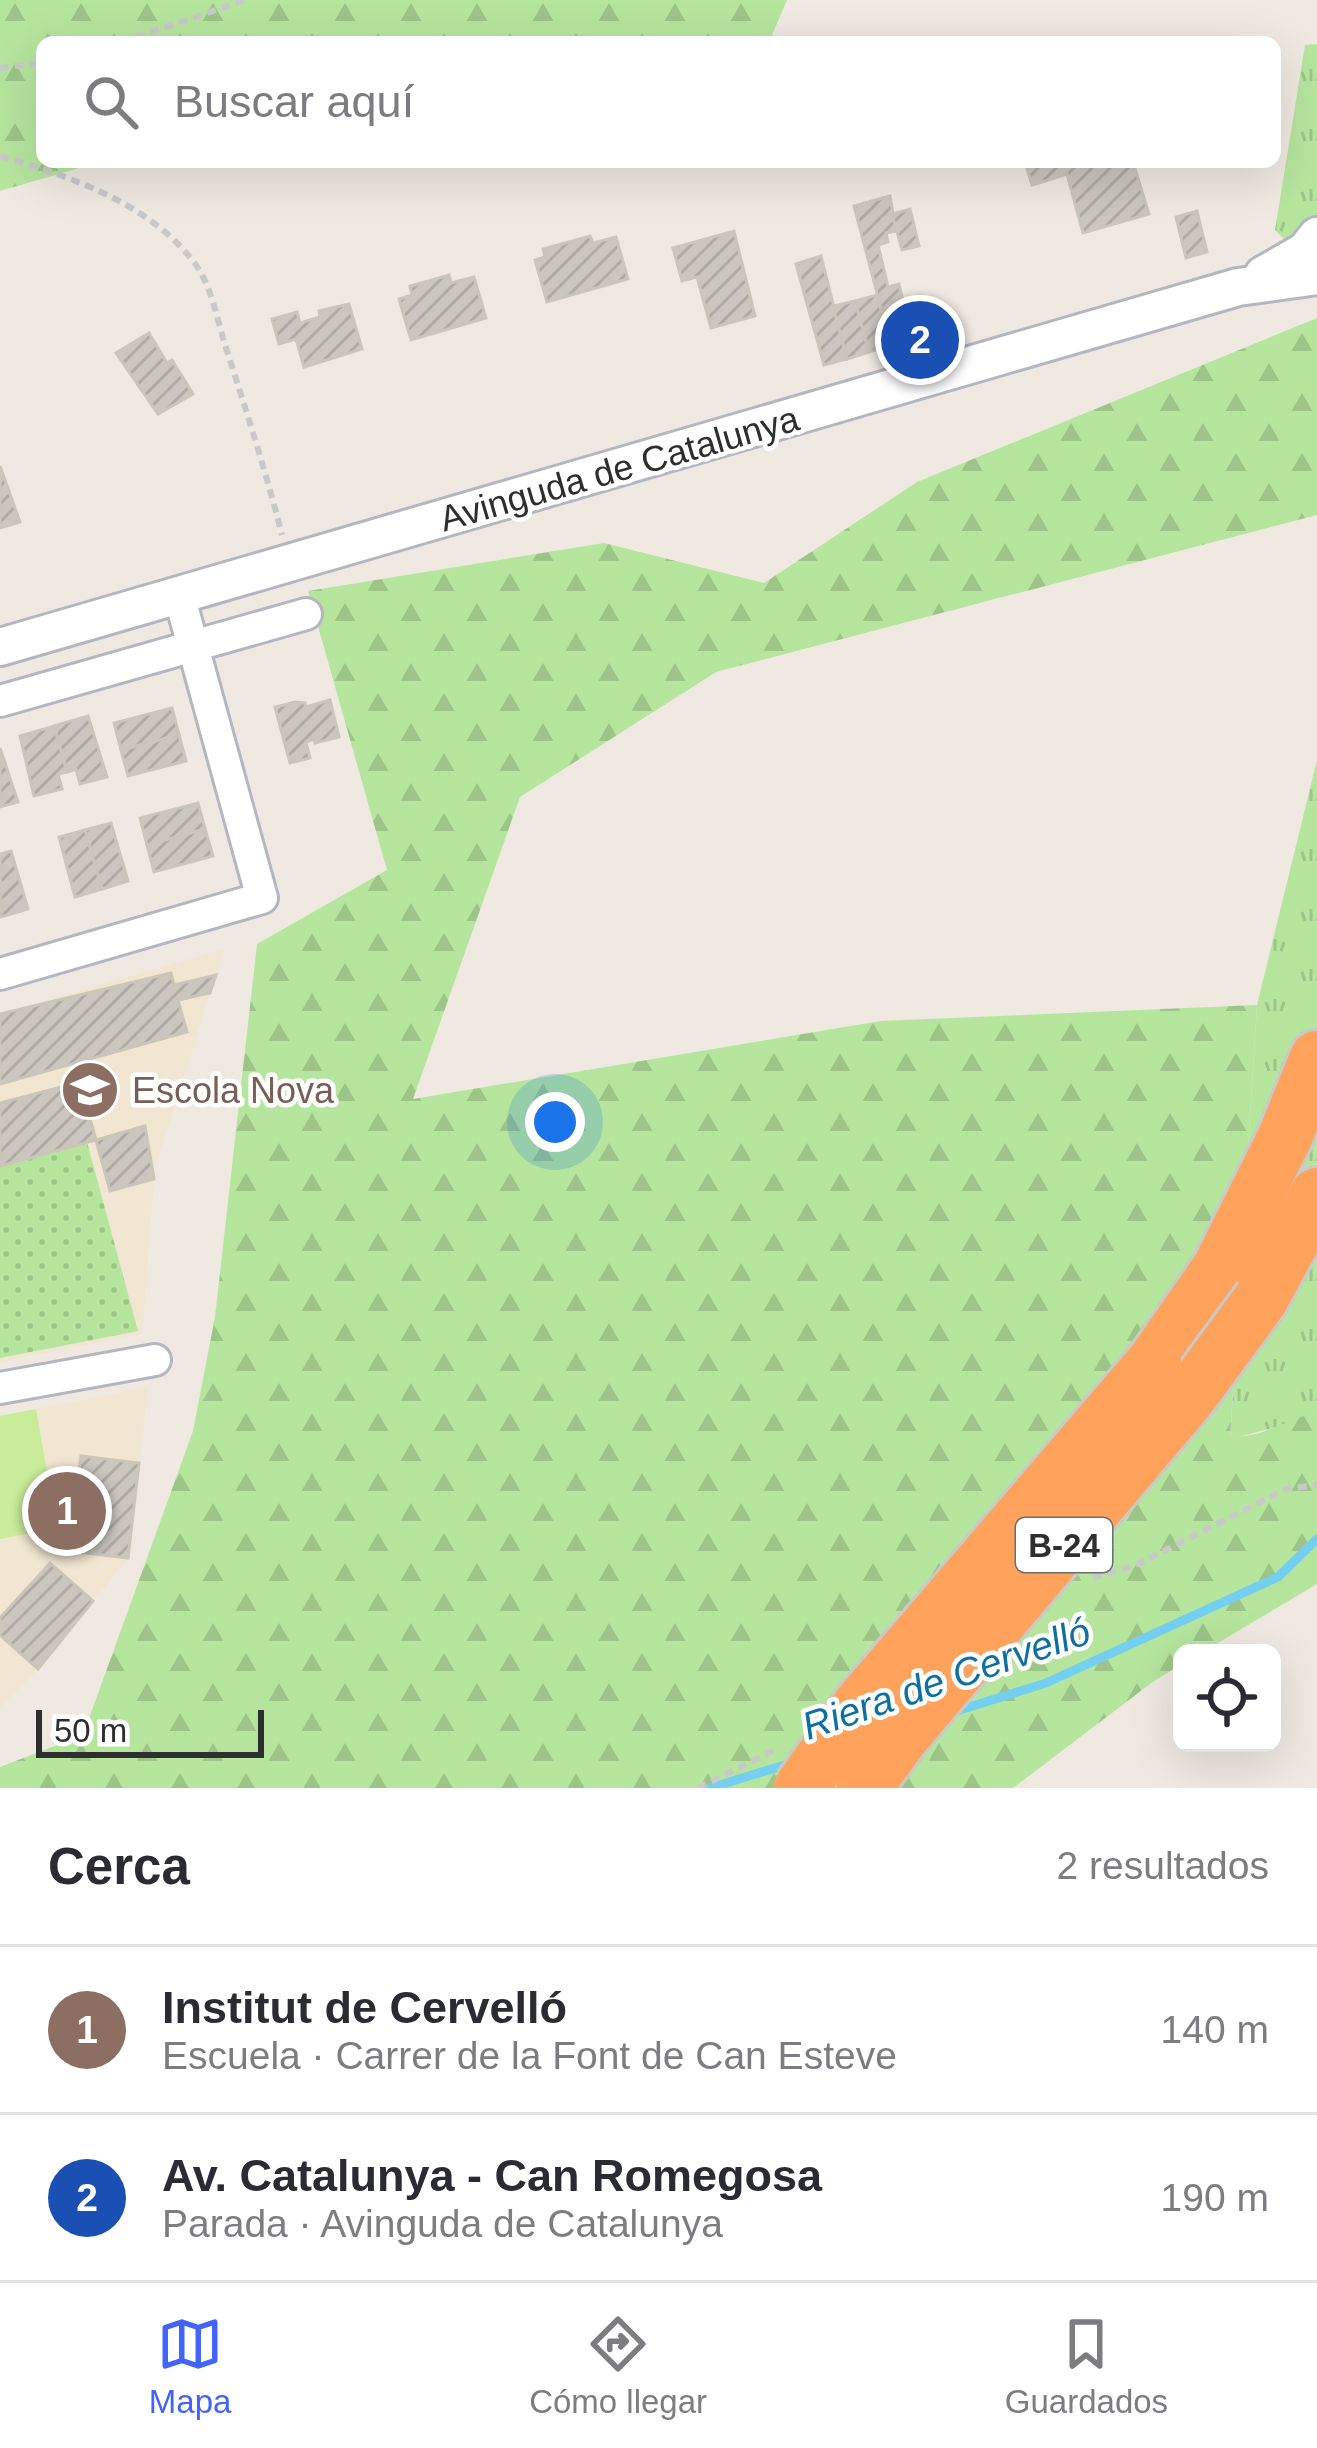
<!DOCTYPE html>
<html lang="es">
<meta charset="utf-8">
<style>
body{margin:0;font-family:Helvetica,sans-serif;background:#f7f7f7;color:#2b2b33}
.controls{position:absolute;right:36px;bottom:36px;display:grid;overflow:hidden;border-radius:18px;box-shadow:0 12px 48px #0002}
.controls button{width:108px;height:108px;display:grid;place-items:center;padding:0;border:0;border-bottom:3px solid #e1e1e2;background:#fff;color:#2b2b33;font:60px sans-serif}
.scale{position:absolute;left:36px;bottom:30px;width:228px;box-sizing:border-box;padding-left:12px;border:6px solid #2e2e2e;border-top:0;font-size:33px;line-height:42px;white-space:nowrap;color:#2e2e2e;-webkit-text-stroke:9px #fff;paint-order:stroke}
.you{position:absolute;left:555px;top:1122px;width:42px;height:42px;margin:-30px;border:9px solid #fff;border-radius:50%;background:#1a73e8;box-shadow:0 0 0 18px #1a73e833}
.badge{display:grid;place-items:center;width:78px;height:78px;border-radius:50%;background:#4264fb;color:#fff;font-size:39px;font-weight:700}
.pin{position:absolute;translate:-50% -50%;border:6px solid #fff;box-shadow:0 3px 12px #0006}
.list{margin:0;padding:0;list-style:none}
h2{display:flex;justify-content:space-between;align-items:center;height:156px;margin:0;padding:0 48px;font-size:51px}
h2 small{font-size:39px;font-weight:400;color:#7c7c81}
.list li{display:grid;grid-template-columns:78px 1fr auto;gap:36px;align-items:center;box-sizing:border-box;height:168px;padding:0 48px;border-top:3px solid #e1e1e2}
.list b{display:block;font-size:45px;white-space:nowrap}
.list p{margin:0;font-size:39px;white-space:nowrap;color:#7c7c81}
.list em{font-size:39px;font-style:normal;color:#7c7c81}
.icon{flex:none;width:66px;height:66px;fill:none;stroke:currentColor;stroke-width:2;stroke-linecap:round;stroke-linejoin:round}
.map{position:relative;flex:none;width:1317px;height:1788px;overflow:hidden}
.search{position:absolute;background:#fff;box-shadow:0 12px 48px #0002;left:36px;right:36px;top:36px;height:132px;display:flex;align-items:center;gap:30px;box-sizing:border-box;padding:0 42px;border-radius:18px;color:#7c7c81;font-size:45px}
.sheet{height:492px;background:#fff}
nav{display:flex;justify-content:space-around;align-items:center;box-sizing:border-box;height:168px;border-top:3px solid #e1e1e2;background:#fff;font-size:33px;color:#7c7c81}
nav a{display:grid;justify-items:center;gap:6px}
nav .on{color:#4264fb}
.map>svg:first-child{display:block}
.education{fill:#f0e6d1}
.grass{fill:url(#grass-tufts)}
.forest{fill:url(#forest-firs)}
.park{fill:url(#park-dots)}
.pitch{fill:#c9ec9a}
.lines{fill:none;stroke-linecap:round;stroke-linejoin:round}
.stream{stroke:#75cff0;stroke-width:9}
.building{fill:url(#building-hatch);stroke:#cbc5ba;stroke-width:3}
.minor-casing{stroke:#b4b7c1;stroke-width:36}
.tertiary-casing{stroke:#b4b7c1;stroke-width:42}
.motorway-casing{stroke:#c9c9c9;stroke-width:60}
.path{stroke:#c9c9c9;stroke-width:6;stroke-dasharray:9 6;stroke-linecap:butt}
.minor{stroke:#fff;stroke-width:30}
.tertiary{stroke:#fff;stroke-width:36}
.motorway{stroke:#ffa35c;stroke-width:54}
.motorway-bridge-casing{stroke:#c9c9c9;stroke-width:60;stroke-linecap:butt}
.motorway-bridge{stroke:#ffa35c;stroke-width:54}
.labels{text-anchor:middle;stroke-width:9;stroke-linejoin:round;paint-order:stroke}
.shield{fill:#fff;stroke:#6d6d6d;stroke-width:3}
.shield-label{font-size:33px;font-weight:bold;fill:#2e2e2e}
.street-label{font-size:36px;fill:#2e2e2e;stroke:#fff}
.education-label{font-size:36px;fill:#785e54;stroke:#fff;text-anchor:start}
.water-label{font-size:39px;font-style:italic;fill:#0d6fa3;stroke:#fff}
</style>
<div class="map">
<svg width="1317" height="1788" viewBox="0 0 1317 1788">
<defs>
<pattern id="grass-tufts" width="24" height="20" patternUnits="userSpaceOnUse" patternTransform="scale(3)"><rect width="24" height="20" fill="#b6e59e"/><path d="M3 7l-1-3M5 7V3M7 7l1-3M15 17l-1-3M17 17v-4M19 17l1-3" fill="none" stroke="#9dc588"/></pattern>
<pattern id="forest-firs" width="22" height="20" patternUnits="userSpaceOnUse" patternTransform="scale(3)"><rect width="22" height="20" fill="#b6e59e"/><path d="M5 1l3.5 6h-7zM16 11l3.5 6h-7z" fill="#9dc588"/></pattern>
<pattern id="park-dots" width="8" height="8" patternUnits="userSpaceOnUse" patternTransform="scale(3)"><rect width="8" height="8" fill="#b6e59e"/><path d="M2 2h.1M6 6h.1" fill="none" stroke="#9dc588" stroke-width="1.8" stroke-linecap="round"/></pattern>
<pattern id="building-hatch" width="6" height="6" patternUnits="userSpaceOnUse" patternTransform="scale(3)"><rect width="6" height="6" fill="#cbc7bf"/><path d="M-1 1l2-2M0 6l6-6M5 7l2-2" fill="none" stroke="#afaba4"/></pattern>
</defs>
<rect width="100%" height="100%" fill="#efe9e1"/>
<g class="education">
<polygon points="224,949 155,1168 142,1334 0,1362 0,1014"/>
<polygon points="148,1387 128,1558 38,1669 0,1707 0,1416"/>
</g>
<g class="grass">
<polygon points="1317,44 1317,272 1275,230 1305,45"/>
<polygon points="1317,760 1317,1411 1292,1423 1230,1439 1257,1005"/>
</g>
<g class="forest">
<polygon points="0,0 787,0 769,42 42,42 42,162 100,162 0,191"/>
<polygon points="1317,318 1317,515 716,672 520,797 413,1099 881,1021 1257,1005 1230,1438 1257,1434 1317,1411 1317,1584 1201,1653 1182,1653 1182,1664 1154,1681 1013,1788 0,1788 0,1767 83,1735 193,1431 215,1317 257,944 387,870 308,591 604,543 764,583 917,482"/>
</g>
<polygon class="park" points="87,1142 138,1331 0,1358 0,1166"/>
<polygon class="pitch" points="36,1409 57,1528 0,1539 0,1416"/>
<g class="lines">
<g class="stream">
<polyline points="950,1713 1046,1683 1278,1577 1317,1539"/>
<polyline points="710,1788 791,1763"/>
</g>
</g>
<g class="building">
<polygon points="1025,162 1133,162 1149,214 1083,233 1067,174 1032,185"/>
<polygon points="890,196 896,231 886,233 888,242 878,245 888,287 899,284 907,316 918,312 926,336 891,346 854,206"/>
<polygon points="910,209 919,246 902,250 892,214"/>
<polygon points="1197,211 1207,252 1186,258 1176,217"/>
<polygon points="734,231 755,316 711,328 697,277 682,281 673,248"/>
<polygon points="590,236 593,243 616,237 628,279 547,302 535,260 545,257 543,249"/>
<polygon points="821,256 847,359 824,365 796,264"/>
<polygon points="449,275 451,283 474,277 486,318 411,340 399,299 412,295 410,286"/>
<polygon points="877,295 891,346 869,352 855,301"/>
<polygon points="855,301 869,352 847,359 833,306"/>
<polygon points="349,304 362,349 304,367 296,339 279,344 272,319 297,312 300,323 320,317 319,311"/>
<polygon points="149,333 167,363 172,360 193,394 158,414 116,353"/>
<polygon points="0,466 20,522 0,528"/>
<polygon points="330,700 339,737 315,743 314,739 306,742 310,758 290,763 275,707 295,702 305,703 306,707"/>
<polygon points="172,708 179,735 121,750 114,723"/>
<polygon points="88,716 107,777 80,784 76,769 67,772 54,726"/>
<polygon points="54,726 67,772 58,774 62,789 34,796 20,736"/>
<polygon points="179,735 186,761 128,776 121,750"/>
<polygon points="0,748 18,802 0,807"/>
<polygon points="198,803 205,829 147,845 140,818"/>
<polygon points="111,823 128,881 102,889 85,830"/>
<polygon points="205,829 213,856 154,872 147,845"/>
<polygon points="85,830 102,889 75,897 59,837"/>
<polygon points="11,851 28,909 1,917 0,854"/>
<polygon points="171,973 174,985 216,975 210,993 178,1000 187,1032 0,1084 0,1014"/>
<polygon points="80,1082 96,1140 0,1166 0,1103"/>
<polygon points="145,1126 154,1179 110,1191 96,1140"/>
<polygon points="81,1456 139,1463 128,1558 69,1551"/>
<polygon points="50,1563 93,1601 38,1669 0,1635 0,1618"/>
</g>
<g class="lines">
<g class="minor-casing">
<g id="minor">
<polyline points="0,701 306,614"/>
<polyline points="0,974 262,898 179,595"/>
<polyline points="0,1388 155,1360"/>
</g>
</g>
<g class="tertiary-casing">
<g id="tertiary">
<polyline points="1263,275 1305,251 1317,236"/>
<polyline points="0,647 1238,287 1317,276"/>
</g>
</g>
<g class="motorway-casing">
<g id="motorway">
<polyline points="1261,1299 1317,1195"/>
<polyline points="1154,1362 1219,1269 1285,1137 1317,1058"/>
</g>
</g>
<g class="path">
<polyline points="122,42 245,0"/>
<polyline points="0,68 42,63"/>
<path d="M 0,156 C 69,176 147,202 193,261 C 212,285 217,320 226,348 C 246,410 266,472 282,535"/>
<polyline points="1093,1578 1138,1564 1286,1489 1317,1485"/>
<polyline points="698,1788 775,1750"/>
</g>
<use href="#minor" class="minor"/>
<use href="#tertiary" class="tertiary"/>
<use href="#motorway" class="motorway"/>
<g class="motorway-bridge-casing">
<g id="motorway-bridge">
<polyline points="801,1788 861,1704 1154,1362"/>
<polyline points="864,1788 904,1734 1189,1397 1261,1299"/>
</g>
</g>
<use href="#motorway-bridge" class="motorway-bridge"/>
</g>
<defs>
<g id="school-disc" transform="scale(3)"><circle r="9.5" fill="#8d6e63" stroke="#fff"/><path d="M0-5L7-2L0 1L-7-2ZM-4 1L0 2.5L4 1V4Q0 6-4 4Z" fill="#fff"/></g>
</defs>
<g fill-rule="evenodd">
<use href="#school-disc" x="90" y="1090"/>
</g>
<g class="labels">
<rect class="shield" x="1016" y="1518" width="96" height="54" rx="9"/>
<g class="shield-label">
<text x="1064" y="1557">B-24</text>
</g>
<g class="street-label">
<text transform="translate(619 468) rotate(-16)" y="13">Avinguda de Catalunya</text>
</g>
<g class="education-label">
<text x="132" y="1103">Escola Nova</text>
</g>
<g class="water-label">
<text transform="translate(946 1678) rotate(-19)" y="14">Riera de Cervelló</text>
</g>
</g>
</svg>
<div class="controls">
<button><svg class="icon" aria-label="locate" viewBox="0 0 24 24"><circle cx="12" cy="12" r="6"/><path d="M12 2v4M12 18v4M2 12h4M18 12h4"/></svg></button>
</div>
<div class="scale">50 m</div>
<div class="you"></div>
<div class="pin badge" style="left:67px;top:1511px;background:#8d6e63">1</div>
<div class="pin badge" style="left:920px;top:340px;background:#1a4fb4">2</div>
<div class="search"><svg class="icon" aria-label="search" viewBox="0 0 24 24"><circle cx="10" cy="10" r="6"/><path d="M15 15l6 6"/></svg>Buscar aquí</div>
</div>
<section class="sheet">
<h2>Cerca<small>2 resultados</small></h2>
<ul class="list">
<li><span class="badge" style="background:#8d6e63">1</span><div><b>Institut de Cervelló</b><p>Escuela · Carrer de la Font de Can Esteve</p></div><em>140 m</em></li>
<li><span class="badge" style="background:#1a4fb4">2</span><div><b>Av. Catalunya - Can Romegosa</b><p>Parada · Avinguda de Catalunya</p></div><em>190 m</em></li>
</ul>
</section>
<nav>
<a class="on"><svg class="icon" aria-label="map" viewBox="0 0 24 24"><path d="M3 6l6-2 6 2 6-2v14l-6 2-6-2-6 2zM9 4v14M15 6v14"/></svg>Mapa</a>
<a><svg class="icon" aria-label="directions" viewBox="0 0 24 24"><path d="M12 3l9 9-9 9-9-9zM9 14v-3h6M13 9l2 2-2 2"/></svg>Cómo llegar</a>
<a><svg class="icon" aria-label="saved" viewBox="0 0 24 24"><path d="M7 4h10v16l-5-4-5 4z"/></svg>Guardados</a>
</nav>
